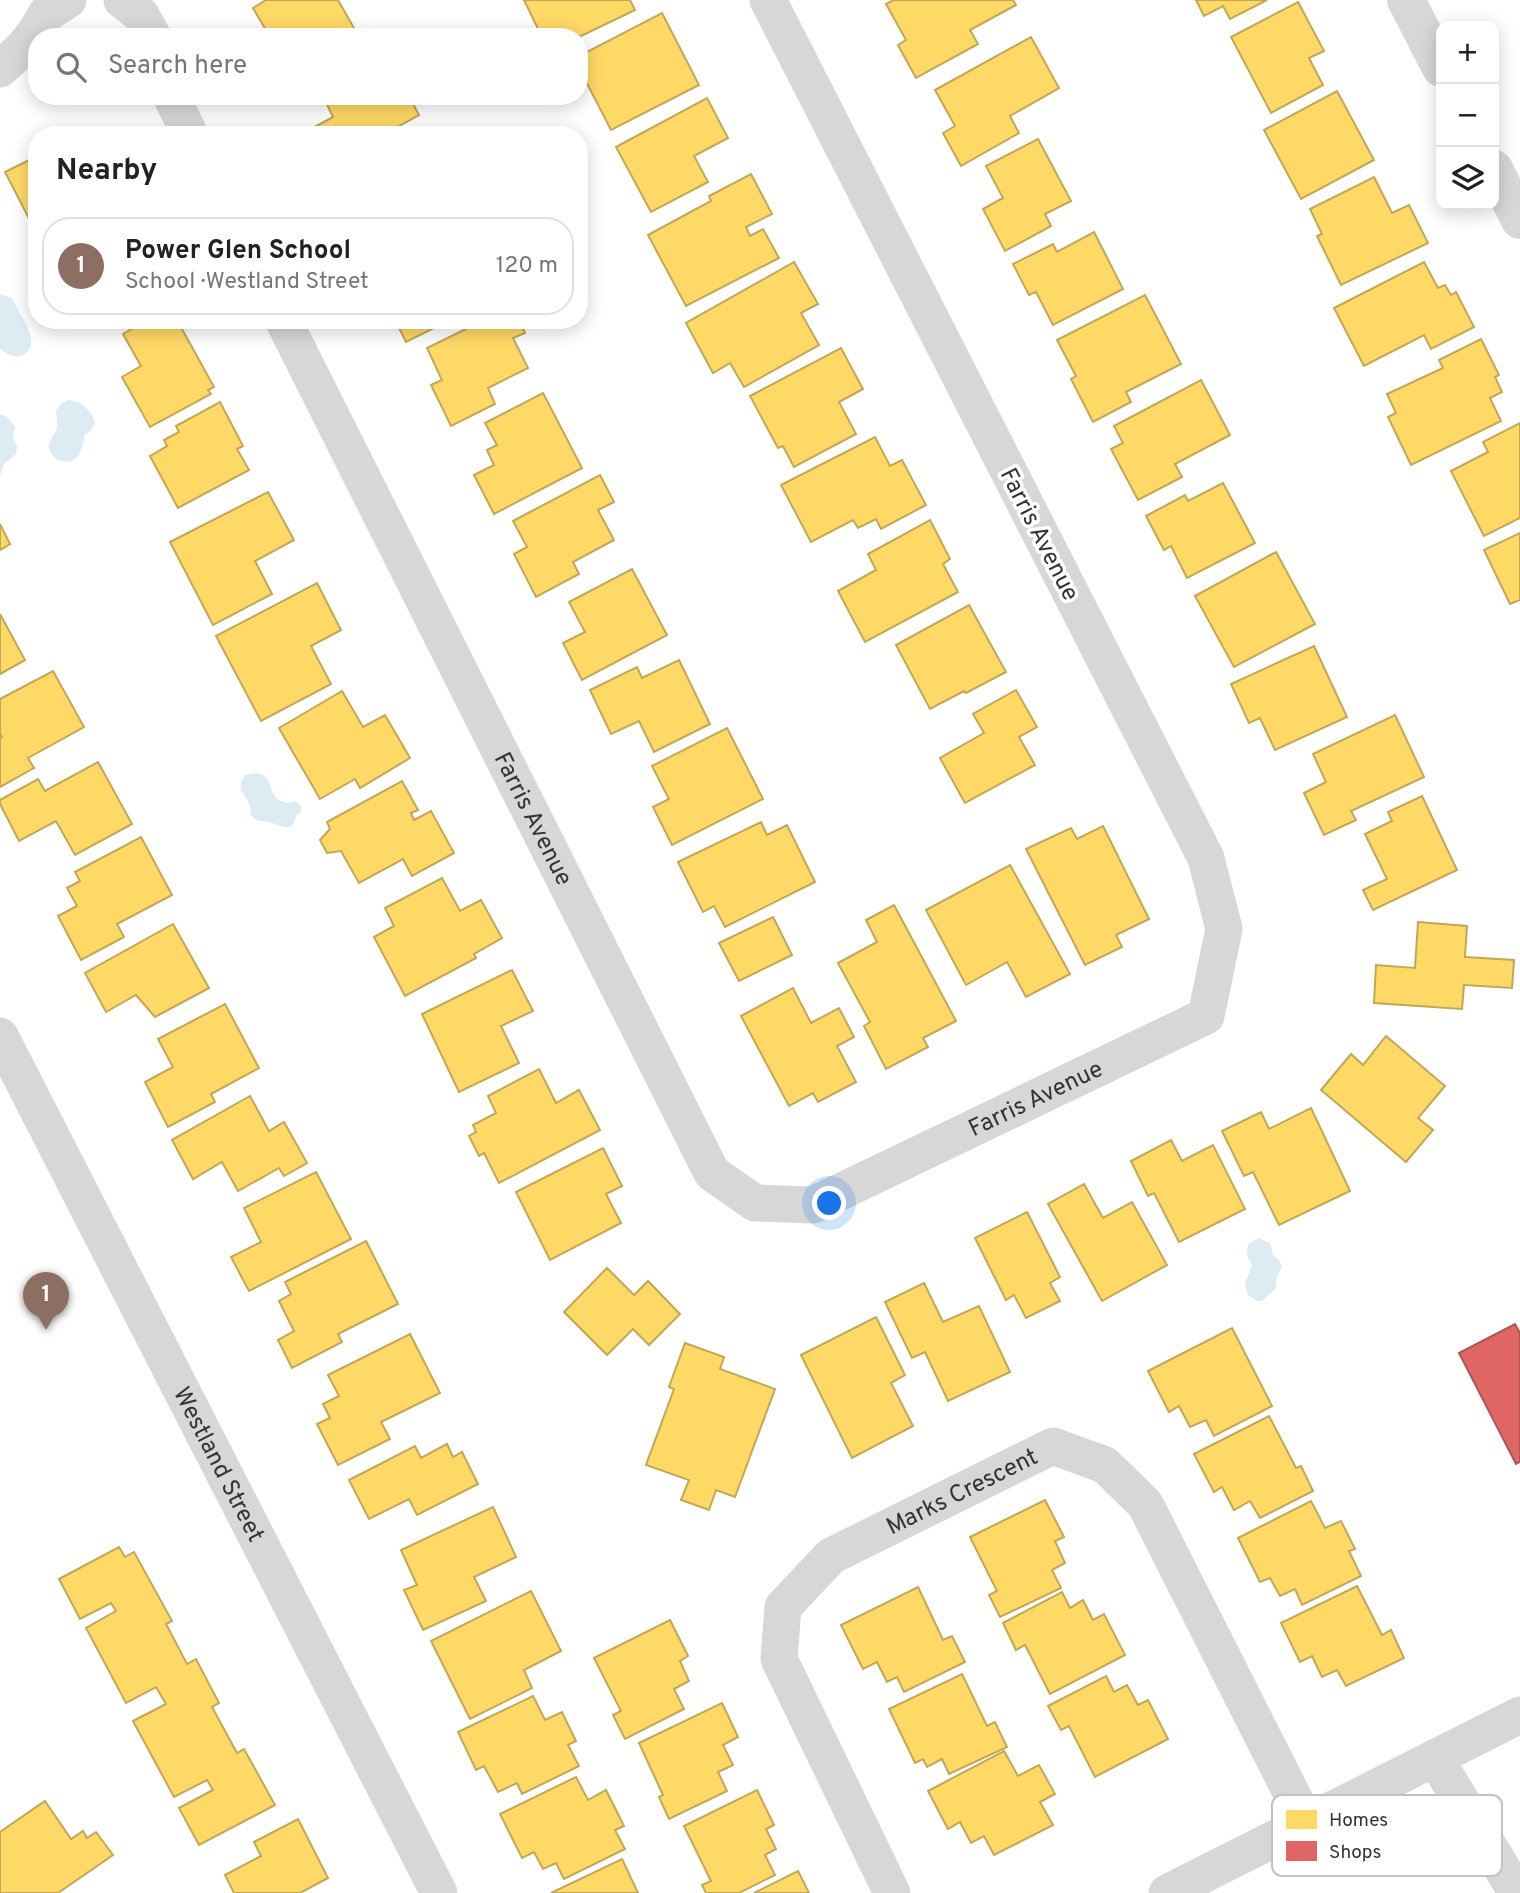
<!DOCTYPE html>
<meta charset="utf-8">
<style>
body{margin:0;font-family:Overpass,sans-serif;background:#f2f2f2;color:#222}
.controls{position:absolute;right:21px;top:21px;display:grid;overflow:hidden;border-radius:14px;box-shadow:0 4px 18px #0003}
.controls button{width:63px;height:63px;display:grid;place-items:center;padding:0;border:0;border-bottom:2px solid #e0e0e0;background:#fff;color:#222;font:35px sans-serif}
.you{position:absolute;left:830px;top:1204px;width:24px;height:24px;margin:-18px;border:5px solid #fff;border-radius:50%;background:#1a73e8;box-shadow:0 0 0 10px #1a73e833}
.badge{display:grid;place-items:center;width:46px;height:46px;border-radius:50%;background:#7a7a7a;color:#fff;font-size:23px;font-weight:700}
.pin{position:absolute;translate:-50% -58px;filter:drop-shadow(0 2px 4px #0008)}
.pin::after{content:'';position:absolute;top:37px;width:24px;height:21px;background:inherit;clip-path:polygon(0 0,100% 0,50% 100%)}
.list{margin:0;padding:0;list-style:none}
h2{display:flex;justify-content:space-between;align-items:center;height:91px;margin:0;padding:0 28px;font-size:30px}
h2 small{font-size:23px;font-weight:400;color:#767676}
.list li{display:grid;grid-template-columns:46px 1fr auto;gap:21px;align-items:center;box-sizing:border-box;height:98px;margin:0 14px 14px;padding:0 14px;border:2px solid #e0e0e0;border-radius:28px}
.list b{display:block;font-size:26px;white-space:nowrap}
.list p{margin:0;font-size:23px;white-space:nowrap;color:#767676}
.list em{font-size:23px;font-style:normal;color:#767676}
.icon{flex:none;width:38px;height:38px;fill:none;stroke:currentColor;stroke-width:2;stroke-linecap:round;stroke-linejoin:round}
.map{position:relative;flex:none;width:1520px;height:1893px;overflow:hidden}
.search{position:absolute;background:#fff;box-shadow:0 4px 18px #0003;left:28px;top:28px;width:560px;height:77px;display:flex;align-items:center;gap:18px;box-sizing:border-box;padding:0 24px;border-radius:28px;color:#767676;font-size:26px}
.panel{position:absolute;background:#fff;box-shadow:0 4px 18px #0003;left:28px;top:126px;width:560px;height:203px;border-radius:28px}
.map>svg:first-child{display:block}
.water{fill:#ddebf3}
.homes{fill:#ffd966;stroke:#c2a757;stroke-width:2}
.shops{fill:#e06666;stroke:#ac5757;stroke-width:2}
.lines{fill:none;stroke-linecap:round;stroke-linejoin:round}
.minor{stroke:#d7d7d7;stroke-width:37}
.tertiary{stroke:#d7d7d7;stroke-width:38}
.labels{text-anchor:middle;stroke-width:7;stroke-linejoin:round;paint-order:stroke}
.street-label{font-size:24px;fill:#333;stroke:#fff}
.key{fill:#fff;stroke:#c2c2c2;stroke-width:2}
.key-label{font-size:19px;fill:#333}
</style>
<div class="map">
<svg width="1520" height="1893" viewBox="0 0 1520 1893">
<rect width="100%" height="100%" fill="#fff"/>
<g class="water">
<path d="M 0,294 L 12,298 C 17,309 30,328 31,339 C 33,359 11,361 0,348 Z"/>
<path d="M 68,400 C 81,400 92,411 95,423 L 90,432 L 85,434 C 83,443 82,454 75,459 C 65,466 51,459 49,448 C 48,439 56,435 57,427 C 58,422 56,416 56,411 L 62,403 Z"/>
<polygon points="0,414 7,417 15,427 13,439 17,446 16,454 4,464 0,475"/>
<path d="M 256,773 C 273,775 268,790 278,800 L 288,803 L 295,801 C 300,804 302,806 301,812 L 296,816 C 292,835 281,825 269,822 C 263,821 258,823 253,817 C 247,811 252,814 250,807 C 247,793 234,792 245,775 Z"/>
<polygon points="1259,1238 1270,1243 1273,1255 1279,1260 1282,1267 1276,1279 1276,1288 1262,1301 1257,1301 1248,1295 1245,1284 1252,1265 1247,1255 1248,1244"/>
</g>
<g class="homes">
<polygon points="266,0 338,0 359,37 270,37 253,8"/>
<polygon points="524,0 630,0 635,10 579,37 542,37"/>
<polygon points="894,0 1013,0 1016,5 970,30 978,44 916,78 898,45 906,40 886,4"/>
<polygon points="1196,0 1267,0 1230,19 1223,6 1204,16"/>
<polygon points="1298,2 1324,51 1309,58 1323,85 1271,113 1231,37"/>
<polygon points="662,13 699,85 611,130 579,68 579,56"/>
<polygon points="1031,37 1059,88 1010,116 1019,133 961,166 943,133 955,126 935,90"/>
<polygon points="1337,91 1374,160 1301,199 1264,130"/>
<polygon points="323,96 409,96 419,115 383,135 300,135 333,117"/>
<polygon points="707,98 728,138 694,156 708,182 651,212 616,147"/>
<polygon points="1038,139 1071,201 1045,214 1051,226 1005,251 983,209 1003,198 986,166"/>
<polygon points="37,156 37,234 5,172"/>
<polygon points="751,174 772,214 746,227 750,236 763,229 779,258 686,306 648,235 711,201 709,196"/>
<polygon points="1374,177 1392,213 1409,205 1428,243 1341,285 1317,236 1322,234 1310,209"/>
<polygon points="1094,232 1123,289 1053,325 1036,292 1029,295 1013,264 1053,244 1057,252"/>
<polygon points="794,262 818,304 801,313 819,345 744,387 730,363 713,373 686,323"/>
<polygon points="1424,262 1438,288 1445,285 1451,295 1456,292 1474,327 1431,349 1424,335 1364,366 1334,308"/>
<polygon points="1145,295 1181,364 1126,392 1131,402 1093,422 1071,379 1076,376 1057,340"/>
<polygon points="147,320 177,320 214,387 208,390 211,394 150,427 122,377 141,366 123,334"/>
<polygon points="395,320 450,320 406,342"/>
<polygon points="484,320 519,320 525,333 513,338 528,368 488,388 495,404 451,426 431,385 442,380 427,348"/>
<polygon points="1481,339 1499,375 1495,377 1502,392 1490,398 1501,421 1411,465 1388,417 1396,413 1387,394 1443,368 1439,360"/>
<polygon points="841,348 863,389 839,402 856,434 794,467 783,446 778,448 750,396"/>
<polygon points="1201,380 1230,435 1175,464 1182,477 1138,500 1111,449 1123,443 1114,426"/>
<polygon points="543,393 582,468 494,514 474,475 494,465 487,450 497,445 485,423"/>
<polygon points="220,402 243,446 237,449 249,470 178,508 150,456 167,446 164,440 179,432 176,426"/>
<polygon points="1520,423 1520,518 1484,536 1451,471 1488,452 1483,442"/>
<polygon points="875,437 890,466 902,460 926,505 881,529 876,519 858,528 853,520 811,542 781,485"/>
<polygon points="600,475 614,502 598,510 614,540 573,562 579,574 536,597 514,554 527,547 513,521"/>
<polygon points="1223,483 1255,543 1187,578 1171,546 1164,550 1146,516 1185,495 1188,501"/>
<polygon points="268,492 294,540 255,561 272,594 213,625 170,542"/>
<polygon points="930,520 950,559 943,564 958,592 865,642 838,591 876,570 868,554"/>
<polygon points="0,524 10,544 0,550"/>
<polygon points="1520,533 1520,600 1510,604 1484,550"/>
<polygon points="1276,552 1315,624 1234,667 1195,596"/>
<polygon points="632,569 667,635 582,680 563,643 585,632 569,602"/>
<polygon points="317,583 341,630 311,646 331,684 261,721 216,636"/>
<polygon points="969,605 1006,672 966,693 964,691 930,709 896,645"/>
<polygon points="0,614 25,660 0,674"/>
<polygon points="1314,646 1347,717 1275,750 1260,718 1249,723 1231,684"/>
<polygon points="679,660 710,724 654,752 639,721 611,734 590,690 637,667 642,678"/>
<polygon points="53,671 84,727 28,758 34,768 0,787 0,738 2,737 0,734 0,699"/>
<polygon points="1016,690 1037,727 1019,737 1035,765 965,803 940,758 984,733 973,714"/>
<polygon points="342,691 363,727 385,715 410,758 360,788 355,779 320,799 279,728"/>
<polygon points="1395,715 1424,777 1351,811 1356,820 1324,835 1304,793 1326,782 1313,754"/>
<polygon points="727,728 763,799 672,845 653,807 669,799 652,766"/>
<polygon points="98,762 132,824 75,855 56,821 19,841 0,804 0,800 38,779 45,791"/>
<polygon points="402,781 418,810 411,813 414,820 431,811 454,853 412,876 403,859 359,883 341,851 327,853 320,840 330,829 327,822"/>
<polygon points="1422,796 1457,870 1373,910 1363,890 1387,879 1365,834 1392,821 1388,812"/>
<polygon points="761,822 767,835 787,825 815,882 725,927 714,906 703,912 678,862"/>
<polygon points="1103,826 1149,919 1116,935 1122,947 1085,965 1026,849 1071,828 1077,839"/>
<polygon points="141,837 172,895 117,924 124,937 81,960 58,916 77,906 67,888 80,881 75,872"/>
<polygon points="1010,865 1070,974 1026,997 1007,962 966,985 926,910"/>
<polygon points="442,878 460,911 481,900 502,938 474,954 476,958 405,996 374,937 394,926 385,908"/>
<polygon points="894,905 956,1021 923,1038 928,1047 886,1069 864,1026 870,1022 838,963 877,942 866,920"/>
<polygon points="773,917 792,955 739,981 719,943"/>
<polygon points="1418,922 1467,926 1465,957 1514,960 1512,988 1464,985 1462,1009 1374,1003 1376,965 1415,968"/>
<polygon points="173,924 209,988 155,1017 136,995 106,1012 85,973"/>
<polygon points="512,970 533,1011 501,1026 519,1063 459,1092 422,1014"/>
<polygon points="793,988 811,1023 839,1008 854,1037 837,1046 856,1082 818,1102 813,1093 789,1106 741,1016"/>
<polygon points="225,1004 259,1068 211,1094 215,1102 168,1127 145,1082 173,1067 158,1039"/>
<polygon points="1386,1036 1445,1086 1418,1118 1433,1130 1406,1162 1321,1090 1351,1054 1363,1065"/>
<polygon points="539,1069 556,1103 579,1090 600,1130 499,1183 484,1153 479,1156 469,1136 476,1132 473,1125 496,1113 488,1096"/>
<polygon points="250,1096 269,1131 284,1122 307,1163 284,1176 279,1168 238,1191 222,1162 193,1179 172,1140"/>
<polygon points="1311,1108 1350,1191 1279,1225 1253,1172 1244,1176 1222,1131 1261,1112 1269,1129"/>
<polygon points="1171,1140 1182,1161 1213,1145 1245,1209 1179,1242 1154,1193 1148,1196 1131,1161"/>
<polygon points="603,1148 622,1186 606,1194 621,1223 550,1260 516,1192"/>
<polygon points="316,1172 351,1239 249,1291 231,1257 261,1242 244,1208"/>
<polygon points="1084,1184 1103,1218 1132,1202 1167,1265 1102,1301 1048,1204"/>
<polygon points="1027,1212 1060,1277 1050,1283 1060,1301 1026,1318 1014,1295 1006,1300 975,1238"/>
<polygon points="366,1241 398,1304 338,1334 342,1342 292,1368 278,1340 294,1331 279,1301 291,1294 285,1282"/>
<polygon points="607,1268 634,1295 648,1281 680,1314 649,1345 633,1329 607,1355 564,1312"/>
<polygon points="924,1283 943,1322 979,1306 1010,1372 948,1401 925,1352 912,1358 885,1302"/>
<polygon points="876,1317 905,1375 891,1383 913,1426 852,1458 801,1355"/>
<polygon points="1232,1328 1272,1406 1214,1436 1206,1420 1190,1427 1179,1406 1169,1412 1148,1371"/>
<polygon points="410,1334 440,1393 381,1422 390,1439 338,1465 317,1424 330,1418 323,1404 339,1396 328,1375"/>
<polygon points="685,1343 724,1357 720,1369 775,1389 735,1497 716,1490 709,1510 681,1500 689,1480 646,1465 674,1389 669,1387"/>
<polygon points="1269,1416 1296,1468 1301,1466 1313,1491 1260,1518 1250,1501 1234,1510 1222,1487 1214,1492 1194,1454"/>
<polygon points="447,1444 453,1457 462,1452 478,1484 417,1515 409,1499 369,1519 349,1480 415,1446 421,1458"/>
<polygon points="1045,1500 1064,1537 1055,1541 1065,1563 1052,1570 1061,1588 1000,1617 989,1595 997,1591 970,1537"/>
<polygon points="1311,1501 1325,1528 1341,1521 1355,1549 1349,1551 1361,1576 1302,1605 1295,1589 1280,1596 1270,1578 1260,1582 1238,1538"/>
<polygon points="493,1507 516,1557 474,1577 486,1601 423,1630 404,1590 417,1585 401,1550"/>
<polygon points="119,1547 125,1557 134,1552 172,1621 166,1624 187,1664 196,1659 219,1703 212,1707 237,1753 244,1749 275,1805 199,1845 179,1808 213,1790 207,1780 174,1797 133,1721 166,1704 156,1687 126,1703 86,1628 116,1611 111,1603 80,1619 59,1579"/>
<polygon points="1357,1586 1382,1635 1391,1630 1404,1658 1346,1686 1337,1670 1322,1677 1312,1656 1300,1662 1281,1623"/>
<polygon points="918,1587 943,1640 952,1636 965,1662 904,1692 897,1677 887,1682 877,1662 863,1669 841,1625"/>
<polygon points="531,1591 561,1651 524,1670 532,1688 470,1719 431,1641"/>
<polygon points="1062,1592 1070,1608 1083,1600 1093,1620 1104,1614 1125,1655 1050,1694 1025,1645 1016,1650 1003,1623"/>
<polygon points="670,1620 688,1656 680,1661 689,1681 674,1689 684,1709 625,1739 613,1715 621,1711 594,1658"/>
<polygon points="962,1674 987,1726 995,1722 1007,1747 949,1774 942,1759 927,1767 923,1759 915,1763 889,1709"/>
<polygon points="1106,1676 1114,1692 1127,1685 1138,1705 1148,1700 1168,1739 1095,1777 1069,1726 1061,1730 1048,1706"/>
<polygon points="533,1696 545,1720 562,1712 576,1741 568,1745 579,1766 522,1794 517,1783 498,1792 484,1766 476,1770 458,1732"/>
<polygon points="722,1703 738,1737 723,1745 733,1765 718,1772 727,1791 669,1819 659,1797 663,1795 639,1743"/>
<polygon points="1004,1751 1018,1776 1039,1765 1055,1794 1040,1802 1053,1825 994,1855 984,1836 971,1843 960,1822 948,1829 928,1791"/>
<polygon points="576,1777 588,1800 606,1790 624,1826 615,1830 625,1849 564,1879 556,1863 543,1869 534,1852 522,1858 500,1814"/>
<polygon points="757,1790 774,1825 766,1829 776,1849 765,1855 775,1875 739,1893 706,1893 702,1885 711,1881 684,1826"/>
<polygon points="45,1801 71,1839 83,1831 87,1838 96,1832 113,1855 58,1893 0,1893 0,1832"/>
<polygon points="298,1819 328,1878 300,1893 234,1893 225,1875 261,1856 254,1842"/>
<polygon points="622,1859 638,1893 551,1893"/>
<polygon points="798,1871 809,1893 754,1893"/>
</g>
<polygon class="shops" points="1515,1324 1520,1333 1520,1462 1516,1464 1459,1353"/>
<g class="lines">
<g class="minor">
<polyline points="122,0 141,15 153,37"/>
<polyline points="0,69 23,48 37,30 46,14 68,0"/>
<polyline points="171,96 190,135"/>
<path id="s1" d="M 283,320 L 712,1173 L 755,1203 L 813,1205 L 1206,1016 L 1224,929 L 1206,858 L 768,0"/>
<path id="s2" d="M 0,1036 L 439,1893"/>
<polyline points="1435,1758 1517,1893"/>
<path id="s3" d="M 892,1893 L 779,1659 L 783,1607 L 831,1556 L 1053,1446 L 1105,1465 L 1145,1504 L 1307,1824"/>
<polyline points="1167,1893 1520,1715"/>
</g>
<g class="tertiary">
<polyline points="1406,0 1441,68"/>
<polyline points="1494,169 1520,220"/>
</g>
</g>
<g class="labels">
<g class="street-label">
<text transform="translate(1040 534) rotate(63)" y="8">Farris Avenue</text>
<text dy="8" stroke="none"><textPath href="#s1" startOffset="558">Farris Avenue</textPath></text>
<text dy="8" stroke="none"><textPath href="#s1" startOffset="1312">Farris Avenue</textPath></text>
<text dy="8" stroke="none"><textPath href="#s2" startOffset="481">Westland Street</textPath></text>
<text dy="8" stroke="none"><textPath href="#s3" startOffset="528">Marks Crescent</textPath></text>
</g>
</g>
<rect x="1272" y="1795" width="230" height="81" rx="10" class="key"/>
<rect x="1286" y="1810" width="31" height="19" fill="#ffd966"/>
<rect x="1286" y="1841" width="31" height="20" fill="#e06666"/>
<g class="key-label">
<text x="1329" y="1826">Homes</text>
<text x="1329" y="1858">Shops</text>
</g>
</svg>
<div class="controls">
<button>+</button>
<button>−</button>
<button><svg class="icon" aria-label="layers" viewBox="0 0 24 24"><path d="M12 4l9 5-9 5-9-5zM3 14l9 5 9-5"/></svg></button>
</div>
<div class="you"></div>
<div class="pin badge" style="left:46px;top:1330px;background:#8d6e63">1</div>
<div class="search"><svg class="icon" aria-label="search" viewBox="0 0 24 24"><circle cx="10" cy="10" r="6"/><path d="M15 15l6 6"/></svg>Search here</div>
<section class="panel">
<h2>Nearby<small></small></h2>
<ul class="list">
<li><span class="badge" style="background:#8d6e63">1</span><div><b>Power Glen School</b><p>School · Westland Street</p></div><em>120 m</em></li>
</ul>
</section>
</div>
